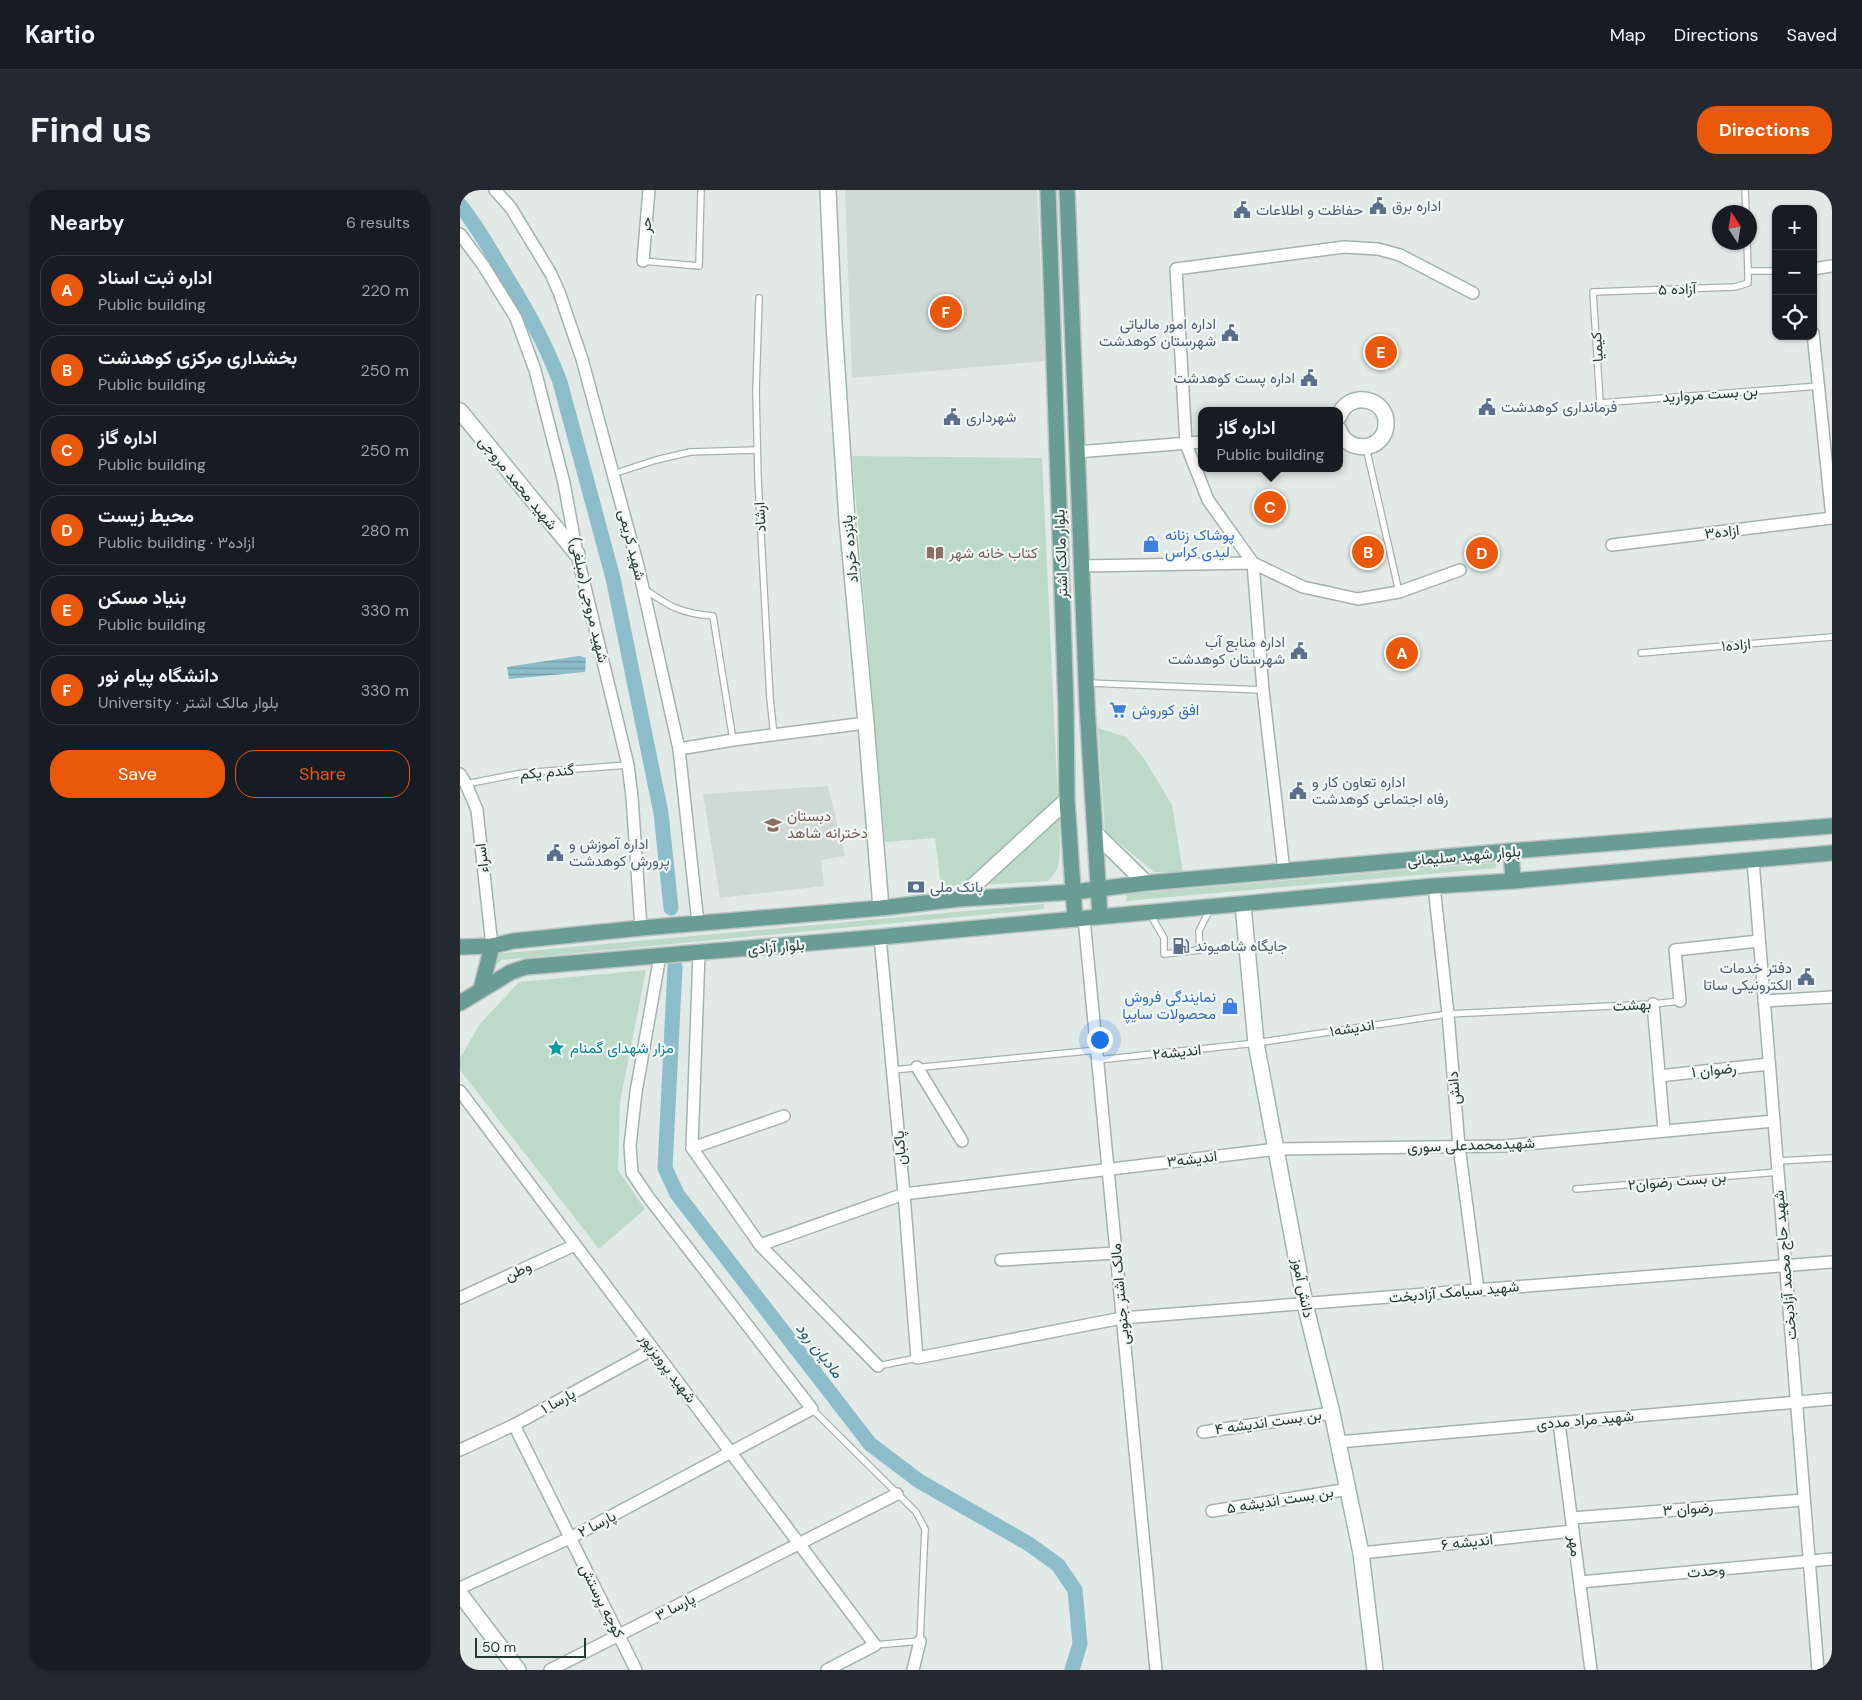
<!DOCTYPE html>
<meta charset="utf-8">
<style>
body{margin:0;font-family:"DM Sans",Vazirmatn,sans-serif;background:#242831;color:#f1f3f6}
.controls{position:absolute;right:15px;top:15px;display:grid;overflow:hidden;border-radius:10px;box-shadow:0 1px 4px #0004}
.controls button{width:45px;height:45px;display:grid;place-items:center;padding:0;border:0;border-bottom:1px solid #363941;background:#171b24;color:#f1f3f6;font:25px sans-serif}
.compass{position:absolute;left:1252px;top:15px;width:45px;height:45px;border-radius:50%;background:#171b24;box-shadow:0 1px 4px #0004;rotate:348deg}
.scale{position:absolute;left:15px;bottom:12px;width:111px;box-sizing:border-box;padding-left:5px;border:2px solid #233a36;border-top:0;font-size:14px;line-height:18px;white-space:nowrap;color:#233a36;-webkit-text-stroke:4px #f1f7f5;paint-order:stroke}
.you{position:absolute;left:639px;top:849px;width:18px;height:18px;margin:-12px;border:4px solid #fff;border-radius:50%;background:#1a73e8;box-shadow:0 0 0 8px #1a73e833}
.badge{display:grid;place-items:center;width:32px;height:32px;border-radius:50%;background:#ea580c;color:#fff;font-size:16px;font-weight:700}
.pin{position:absolute;translate:-50% -50%;border:2px solid #fff;box-shadow:0 1px 5px #0006}
.popup{position:absolute;left:738px;top:217px;width:145px;height:65px;box-sizing:border-box;display:grid;place-content:center;border-radius:10px;background:#171b24;filter:drop-shadow(0 1px 4px #0005);font-size:16px;white-space:nowrap;color:#9ea1a6}
.popup b{font-size:19px;color:#f1f3f6}
.popup::after{content:'';position:absolute;left:50%;top:100%;margin-left:-10px;border:10px solid transparent;border-top-color:#171b24}
.list{margin:0;padding:0;list-style:none}
h2{display:flex;justify-content:space-between;align-items:center;height:65px;margin:0;padding:0 20px;font-size:21px}
h2 small{font-size:16px;font-weight:400;color:#9ea1a6}
.list li{display:grid;grid-template-columns:32px 1fr auto;gap:15px;align-items:center;box-sizing:border-box;height:70px;margin:0 10px 10px;padding:0 10px;border:1px solid #363941;border-radius:20px}
.list b{display:block;font-size:19px;white-space:nowrap}
.list p{margin:0;font-size:16px;white-space:nowrap;color:#9ea1a6}
.list em{font-size:16px;font-style:normal;color:#9ea1a6}
.actions{display:flex;gap:10px;padding:15px 20px}
.actions a{flex:1;padding:11px 0;border:1px solid #ea580c;border-radius:20px;text-align:center;font-size:18px;color:#ea580c}
.actions .main{background:#ea580c;color:#fff}
.icon{flex:none;width:28px;height:28px;fill:none;stroke:currentColor;stroke-width:2;stroke-linecap:round;stroke-linejoin:round}
.map{position:relative;flex:none;width:1372px;height:1480px;overflow:hidden;border-radius:20px}
header{display:flex;align-items:center;gap:30px;box-sizing:border-box;height:70px;padding:0 25px;background:#171b24;border-bottom:1px solid #363941}
header strong{font-size:24px}
nav{display:flex;gap:28px;margin-inline-start:auto;font-size:18px}
.intro{display:flex;align-items:center;justify-content:space-between;box-sizing:border-box;height:120px;padding:0 30px}
h1{margin:0;font-size:35px}
.button{padding:12px 22px;border-radius:20px;background:#ea580c;color:#fff;font-size:18px;font-weight:700}
main{display:flex;gap:30px;padding:0 30px}
aside{flex:1;background:#171b24;border-radius:20px;box-shadow:0 1px 4px #0004}
.map>svg:first-child{display:block}
.built{fill:#cfdad6}
.green{fill:#bcdac7}
.water{fill:url(#water-rules)}
.lines{fill:none;stroke-linecap:round;stroke-linejoin:round}
.canal{stroke:#8dbccb;stroke-width:15}
.lane-casing{stroke:#a4b2ae;stroke-width:8}
.street-casing{stroke:#a4b2ae;stroke-width:14}
.secondary-casing{stroke:#a1b5b0;stroke-width:18}
.primary-casing{stroke:#bdc4c3;stroke-width:18}
.lane{stroke:#fff;stroke-width:5.5}
.street{stroke:#fff;stroke-width:11}
.secondary{stroke:#fff;stroke-width:15}
.primary{stroke:#699c94;stroke-width:15}
.labels{text-anchor:middle;stroke-width:4.5;stroke-linejoin:round;paint-order:stroke}
.service-label{font-size:15px;fill:#4e5e75;stroke:#f1f7f5;text-anchor:start}
.street-label{font-size:15px;fill:#233a36;stroke:#f1f7f5}
.shop-label{font-size:15px;fill:#366cbe;stroke:#f1f7f5;text-anchor:start}
.education-label{font-size:15px;fill:#785e54;stroke:#f1f7f5;text-anchor:start}
.culture-label{font-size:15px;fill:#0d838f;stroke:#f1f7f5;text-anchor:start}
.water-label{font-size:16px;font-style:italic;fill:#225c70;stroke:#f1f7f5}
</style>
<header>
<strong>Kartio</strong>
<nav><a>Map</a><a>Directions</a><a>Saved</a></nav>
</header>
<div class="intro"><h1>Find us</h1><a class="button">Directions</a></div>
<main>
<aside>
<h2>Nearby<small>6 results</small></h2>
<ul class="list">
<li><span class="badge">A</span><div><b>اداره ثبت اسناد</b><p>Public building</p></div><em>220 m</em></li>
<li><span class="badge">B</span><div><b>بخشداری مرکزی کوهدشت</b><p>Public building</p></div><em>250 m</em></li>
<li><span class="badge">C</span><div><b>اداره گاز</b><p>Public building</p></div><em>250 m</em></li>
<li><span class="badge">D</span><div><b>محیط زیست</b><p>Public building · ازاده۳</p></div><em>280 m</em></li>
<li><span class="badge">E</span><div><b>بنیاد مسکن</b><p>Public building</p></div><em>330 m</em></li>
<li><span class="badge">F</span><div><b>دانشگاه پیام نور</b><p>University · بلوار مالک اشتر</p></div><em>330 m</em></li>
</ul>
<div class="actions"><a class="main">Save</a><a>Share</a></div>
</aside>
<div class="map">
<svg width="1372" height="1480" viewBox="0 0 1372 1480">
<defs>
<pattern id="water-rules" width="6" height="5" patternUnits="userSpaceOnUse" patternTransform="scale(1.25)"><rect width="6" height="5" fill="#8dbccb"/><path d="M0 2.5h6" fill="none" stroke="#739aa6"/></pattern>
</defs>
<rect width="100%" height="100%" fill="#e1eae7"/>
<g class="built">
<polygon points="385,0 577,0 585,171 392,188"/>
<polygon points="368,596 385,666 361,670 364,696 260,708 243,604"/>
</g>
<g class="green">
<path d="M 392,266 L 582,268 L 600,657 C 599,674 600,679 588,691 L 481,697 L 475,648 L 425,652 Z"/>
<polygon points="638,538 666,547 683,567 712,615 723,682 694,682 645,641"/>
<polygon points="1037,672 1036,678 666,711 667,704"/>
<polygon points="584,714 584,719 42,770 32,778 34,764"/>
<polygon points="186,780 160,912 158,980 185,1019 139,1059 0,880 0,868 20,834 59,792"/>
</g>
<polygon class="water" points="119,466 126,468 125,482 49,489 47,477"/>
<g class="lines">
<g class="canal">
<path d="M 0,15 C 15,33 26,53 38,73 C 62,112 84,149 100,192 L 153,388 L 201,623 L 211,718"/>
<polyline points="215,777 205,978 217,1004 410,1254 459,1291 569,1354 598,1375 615,1400 620,1454 612,1480"/>
</g>
<g class="lane-casing">
<g id="lane">
<polyline points="1285,0 1286,22"/>
<polyline points="1287,52 1288,81 1316,81"/>
<polyline points="183,71 239,76 241,0"/>
<polyline points="1288,81 1288,93 1275,97 1133,102 1140,213 1359,196"/>
<polyline points="299,108 296,201 298,289 310,508 314,546"/>
<polyline points="906,257 939,402"/>
<polyline points="153,284 196,270 230,262 297,260"/>
<path d="M 183,398 C 210,417 220,423 253,426 L 273,550"/>
<polyline points="1181,463 1372,447"/>
<polyline points="628,493 803,500"/>
<polyline points="6,594 62,583 168,575"/>
<polyline points="690,724 704,748 704,764 740,760 739,741 750,719"/>
<polyline points="638,870 796,853 988,824 1193,814 1220,811"/>
<polyline points="433,880 637,860"/>
<polyline points="1317,971 1372,968"/>
<polyline points="1116,999 1318,982"/>
<polyline points="418,1176 457,1168"/>
<polyline points="352,1219 456,1322 465,1339 460,1451 415,1455"/>
</g>
</g>
<g class="street-casing">
<g id="street">
<polyline points="35,0 51,18 91,84 99,102 122,169 178,376 219,559 238,733"/>
<polyline points="0,44 23,75 56,128 75,180 104,293 117,364 168,575 172,607 181,738"/>
<polyline points="183,71 189,0"/>
<polyline points="1353,79 1372,76"/>
<polyline points="1353,143 1372,328"/>
<polyline points="617,262 741,252"/>
<polyline points="1152,355 1372,328"/>
<polyline points="622,376 793,373 803,500 824,681"/>
<polyline points="1000,380 939,402 898,409 843,397 793,373 748,310 726,254 716,79 884,57 918,59 940,65 1013,103"/>
<polyline points="219,559 273,550 406,533"/>
<polyline points="0,584 6,594 17,620 32,756"/>
<polyline points="1293,670 1358,1480"/>
<polyline points="974,696 988,824 999,956 1018,1100"/>
<polyline points="624,728 696,1480"/>
<polyline points="420,747 444,1004 457,1168 662,1128 1372,1072"/>
<polyline points="239,763 232,958 300,1055 418,1176"/>
<polyline points="1220,811 1215,760 1299,751"/>
<polyline points="1304,811 1372,807"/>
<polyline points="1193,814 1204,940"/>
<polyline points="457,877 502,951"/>
<polyline points="1199,886 1309,874"/>
<polyline points="0,901 415,1455 367,1480"/>
<polyline points="232,958 324,926"/>
<polyline points="300,1055 444,1004 817,959 1044,956 1314,931"/>
<polyline points="541,1070 656,1063"/>
<polyline points="0,1108 115,1055"/>
<polyline points="1099,1233 1131,1480"/>
<polyline points="54,1235 176,1480"/>
<polyline points="743,1242 872,1223"/>
<polyline points="878,1252 1372,1209"/>
<polyline points="0,1260 54,1235 193,1159"/>
<polyline points="752,1321 889,1299"/>
<polyline points="1112,1328 1344,1310"/>
<polyline points="901,1363 1113,1341"/>
<polyline points="1120,1392 1372,1369"/>
<polyline points="0,1398 110,1348 352,1219 189,1008 172,983 170,956 176,902 200,766"/>
<polyline points="90,1480 437,1304"/>
<polyline points="453,1480 460,1451"/>
</g>
</g>
<g class="secondary-casing">
<g id="secondary">
<polyline points="368,0 374,134 387,330 406,533 421,718"/>
<polyline points="0,221 117,364"/>
<path d="M 879,226 C 888,200 928,207 926,235 C 924,262 887,264 879,240"/>
<polyline points="635,643 686,693"/>
<polyline points="499,709 607,610"/>
<polyline points="783,715 796,853 845,1114 872,1223 901,1363 915,1480"/>
<polyline points="0,1404 58,1480"/>
</g>
</g>
<g class="primary-casing">
<g id="primary">
<polyline points="588,0 606,516 607,610 615,729"/>
<polyline points="607,0 627,516 640,726"/>
<polyline points="1051,661 1053,691"/>
<polyline points="0,757 32,756 53,751 181,738 421,718 499,709 614,702 686,693 1051,661 1372,636"/>
<polyline points="21,799 32,756"/>
<polyline points="0,813 51,782 66,777 420,747 974,696 1053,691 1372,663"/>
</g>
</g>
<use href="#lane" class="lane"/>
<use href="#street" class="street"/>
<use href="#secondary" class="secondary"/>
<use href="#primary" class="primary"/>
</g>
<defs>
<g id="civic-bare" transform="scale(1.35)"><path d="M-.6-6.5H3V-4.5H.6V-3L4-1V1h2V6H-6V1h2V-1L-.6-3ZM-1.2 2.5V6h2.4V2.5Z" fill="#5c6f8a" stroke="#f1f7f5" stroke-width="2.5" paint-order="stroke"/></g>
<g id="shop-bare" transform="scale(1.35)"><path d="M-5-2.5h2.3a2.7 3.5 0 0 1 5.4 0H5L5.5 6h-11ZM-1.5-2.5h3a1.5 2.3 0 0 0-3 0Z" fill="#3f7fe0" stroke="#f1f7f5" stroke-width="2.5" paint-order="stroke"/></g>
<g id="library-bare" transform="scale(1.35)"><path d="M-6-4Q-3-5.5-.7-3.5V5Q-3 3-6 4ZM6-4Q3-5.5 .7-3.5V5Q3 3 6 4Z" fill="#8d6e63" stroke="#f1f7f5" stroke-width="2.5" paint-order="stroke"/></g>
<g id="supermarket-bare" transform="scale(1.35)"><path d="M-6-5.5h2.5l.6 2H6L4.5 2H-2.5L-4.4-4H-6ZM-1.5 3.2a1.3 1.3 0 1 0 .1 0ZM3 3.2a1.3 1.3 0 1 0 .1 0Z" fill="#3f7fe0" stroke="#f1f7f5" stroke-width="2.5" paint-order="stroke"/></g>
<g id="school-bare" transform="scale(1.35)"><path d="M0-5L7-2L0 1L-7-2ZM-4 1L0 2.5L4 1V4Q0 6-4 4Z" fill="#8d6e63" stroke="#f1f7f5" stroke-width="2.5" paint-order="stroke"/></g>
<g id="bank-bare" transform="scale(1.35)"><path d="M-6-4H6V4H-6ZM0-2.3a2.3 2.3 0 1 0 0 4.6a2.3 2.3 0 1 0 0-4.6Z" fill="#5c6f8a" stroke="#f1f7f5" stroke-width="2.5" paint-order="stroke"/></g>
<g id="fuel-bare" transform="scale(1.35)"><path d="M-5.5-6h7V0h2V4h1.3V-2.5L3-4.5l.8-.8L6-3V5H2.5V1h-1V6h-7ZM-4.2-4.7v3.2H.2V-4.7Z" fill="#5c6f8a" stroke="#f1f7f5" stroke-width="2.5" paint-order="stroke"/></g>
<g id="sight-bare" transform="scale(1.35)"><path d="M0-6L1.8-2.2L6-1.7L2.9 1.2L3.7 5.4L0 3.3L-3.7 5.4L-2.9 1.2L-6-1.7L-1.8-2.2Z" fill="#0f9aa8" stroke="#f1f7f5" stroke-width="2.5" paint-order="stroke"/></g>
</defs>
<g fill-rule="evenodd">
<use href="#civic-bare" x="918" y="16"/>
<use href="#civic-bare" x="782" y="20"/>
<use href="#civic-bare" x="770" y="143"/>
<use href="#civic-bare" x="849" y="188"/>
<use href="#civic-bare" x="1027" y="217"/>
<use href="#civic-bare" x="492" y="227"/>
<use href="#shop-bare" x="691" y="354"/>
<use href="#library-bare" x="475" y="363"/>
<use href="#civic-bare" x="839" y="461"/>
<use href="#supermarket-bare" x="658" y="520"/>
<use href="#civic-bare" x="838" y="601"/>
<use href="#school-bare" x="313" y="635"/>
<use href="#civic-bare" x="95" y="663"/>
<use href="#bank-bare" x="456" y="697"/>
<use href="#fuel-bare" x="721" y="756"/>
<use href="#civic-bare" x="1346" y="787"/>
<use href="#shop-bare" x="770" y="816"/>
<use href="#sight-bare" x="96" y="858"/>
</g>
<g class="labels">
<g class="service-label">
<text x="932" y="21">اداره برق</text>
<text x="796" y="25">حفاظت و اطلاعات</text>
<text x="756" y="139" text-anchor="end">اداره امور مالیاتی<tspan x="756" dy="17">شهرستان کوهدشت</tspan></text>
<text x="835" y="193" text-anchor="end">اداره پست کوهدشت</text>
<text x="1041" y="222">فرمانداری کوهدشت</text>
<text x="506" y="232">شهرداری</text>
<text x="825" y="457" text-anchor="end">اداره منابع آب<tspan x="825" dy="17">شهرستان کوهدشت</tspan></text>
<text x="852" y="597">اداره تعاون کار و<tspan x="852" dy="17">رفاه اجتماعی کوهدشت</tspan></text>
<text x="109" y="659">اداره آموزش و<tspan x="109" dy="17">پرورش کوهدشت</tspan></text>
<text x="470" y="702">بانک ملی</text>
<text x="735" y="761">جایگاه شاهیوند</text>
<text x="1332" y="783" text-anchor="end">دفتر خدمات<tspan x="1332" dy="17">الکترونیکی ساتا</tspan></text>
</g>
<g class="street-label">
<text transform="translate(186 35) rotate(-85)" y="5">حر</text>
<text transform="translate(1217 99) rotate(-2)" y="5">آزاده ۵</text>
<text transform="translate(1137 157) rotate(-94)" y="5">کیمیا</text>
<text transform="translate(1250 204) rotate(-4)" y="5">بن بست مروارید</text>
<text transform="translate(58 293) rotate(51)" y="5">شهید محمد مروجی</text>
<text transform="translate(300 327) rotate(-93)" y="5">ارشاد</text>
<text transform="translate(1262 342) rotate(-7)" y="5">ازاده۳</text>
<text transform="translate(172 355) rotate(76)" y="5">شهید کریمی</text>
<text transform="translate(390 359) rotate(-95)" y="5">پانزده خرداد</text>
<text transform="translate(601 364) rotate(-92)" y="5">بلوار مالک اشتر</text>
<text transform="translate(129 410) rotate(77)" y="5">شهید مروجی (مبلغی)</text>
<text transform="translate(1276 455) rotate(-5)" y="5">ازاده۱</text>
<text transform="translate(87 582) rotate(-5)" y="5">گندم یکم</text>
<text transform="translate(1004 666) rotate(-5)" y="5">بلوار شهید سلیمانی</text>
<text transform="translate(22 668) rotate(-96)" y="5">اسراء</text>
<text transform="translate(316 757) rotate(-5)" y="5">بلوار آزادی</text>
<text transform="translate(1172 815) rotate(-3)" y="5">بهشت</text>
<text transform="translate(892 838) rotate(-9)" y="5">اندیشه۱</text>
<text transform="translate(717 862) rotate(-6)" y="5">اندیشه۲</text>
<text transform="translate(1254 880) rotate(-6)" y="5">رضوان ۱</text>
<text transform="translate(994 898) rotate(-95)" y="5">دانش</text>
<text transform="translate(1011 955) rotate(-2)" y="5">شهیدمحمدعلی سوری</text>
<text transform="translate(440 958) rotate(-95)" y="5">پاکبان</text>
<text transform="translate(732 969) rotate(-7)" y="5">اندیشه۳</text>
<text transform="translate(1217 991) rotate(-5)" y="5">بن بست رضوان۲</text>
<text transform="translate(1325 1075) rotate(-95)" y="5">شهید حاج محمد آزادبخت</text>
<text transform="translate(58 1081) rotate(-25)" y="5">وطن</text>
<text transform="translate(843 1098) rotate(79)" y="5">دانش آموز</text>
<text transform="translate(994 1102) rotate(-5)" y="5">شهید سیامک آزادبخت</text>
<text transform="translate(660 1104) rotate(-95)" y="5">مالک اشتر جنوبی</text>
<text transform="translate(208 1178) rotate(53)" y="5">شهید پرویزپور</text>
<text transform="translate(98 1211) rotate(-29)" y="5">پارسا ۱</text>
<text transform="translate(1125 1230) rotate(-5)" y="5">شهید مراد مددی</text>
<text transform="translate(808 1232) rotate(-8)" y="5">بن بست اندیشه ۴</text>
<text transform="translate(820 1310) rotate(-9)" y="5">بن بست اندیشه ۵</text>
<text transform="translate(1228 1319) rotate(-4)" y="5">رضوان ۳</text>
<text transform="translate(137 1334) rotate(-28)" y="5">پارسا ۲</text>
<text transform="translate(1007 1352) rotate(-6)" y="5">اندیشه ۶</text>
<text transform="translate(1115 1356) rotate(83)" y="5">مهر</text>
<text transform="translate(1246 1381) rotate(-5)" y="5">وحدت</text>
<text transform="translate(142 1411) rotate(63)" y="5">کوچه پرستش</text>
<text transform="translate(215 1417) rotate(-27)" y="5">پارسا ۳</text>
</g>
<g class="shop-label">
<text x="705" y="350">پوشاک زنانه<tspan x="705" dy="17">لیدی کراس</tspan></text>
<text x="672" y="525">افق کوروش</text>
<text x="756" y="812" text-anchor="end">نمایندگی فروش<tspan x="756" dy="17">محصولات سایپا</tspan></text>
</g>
<g class="education-label">
<text x="489" y="368">کتاب خانه شهر</text>
<text x="327" y="631">دبستان<tspan x="327" dy="17">دخترانه شاهد</tspan></text>
</g>
<g class="culture-label">
<text x="110" y="863">مزار شهدای گمنام</text>
</g>
<g class="water-label">
<text transform="translate(360 1160) rotate(52)" y="6">مادیان رود</text>
</g>
</g>
</svg>
<div class="controls">
<button>+</button>
<button>−</button>
<button><svg class="icon" aria-label="locate" viewBox="0 0 24 24"><circle cx="12" cy="12" r="6"/><path d="M12 2v4M12 18v4M2 12h4M18 12h4"/></svg></button>
</div>
<svg class="compass" viewBox="-18 -18 36 36"><path d="M0-13l5 13h-10z" fill="#e53935"/><path d="M0 13l5-13h-10z" fill="#9ea1a6"/></svg>
<div class="scale">50 m</div>
<div class="you"></div>
<div class="pin badge" style="left:942px;top:463px">A</div>
<div class="pin badge" style="left:908px;top:362px">B</div>
<div class="pin badge" style="left:810px;top:317px">C</div>
<div class="popup"><b>اداره گاز</b>Public building</div>
<div class="pin badge" style="left:1022px;top:363px">D</div>
<div class="pin badge" style="left:921px;top:162px">E</div>
<div class="pin badge" style="left:486px;top:122px">F</div>
</div>
</main>
